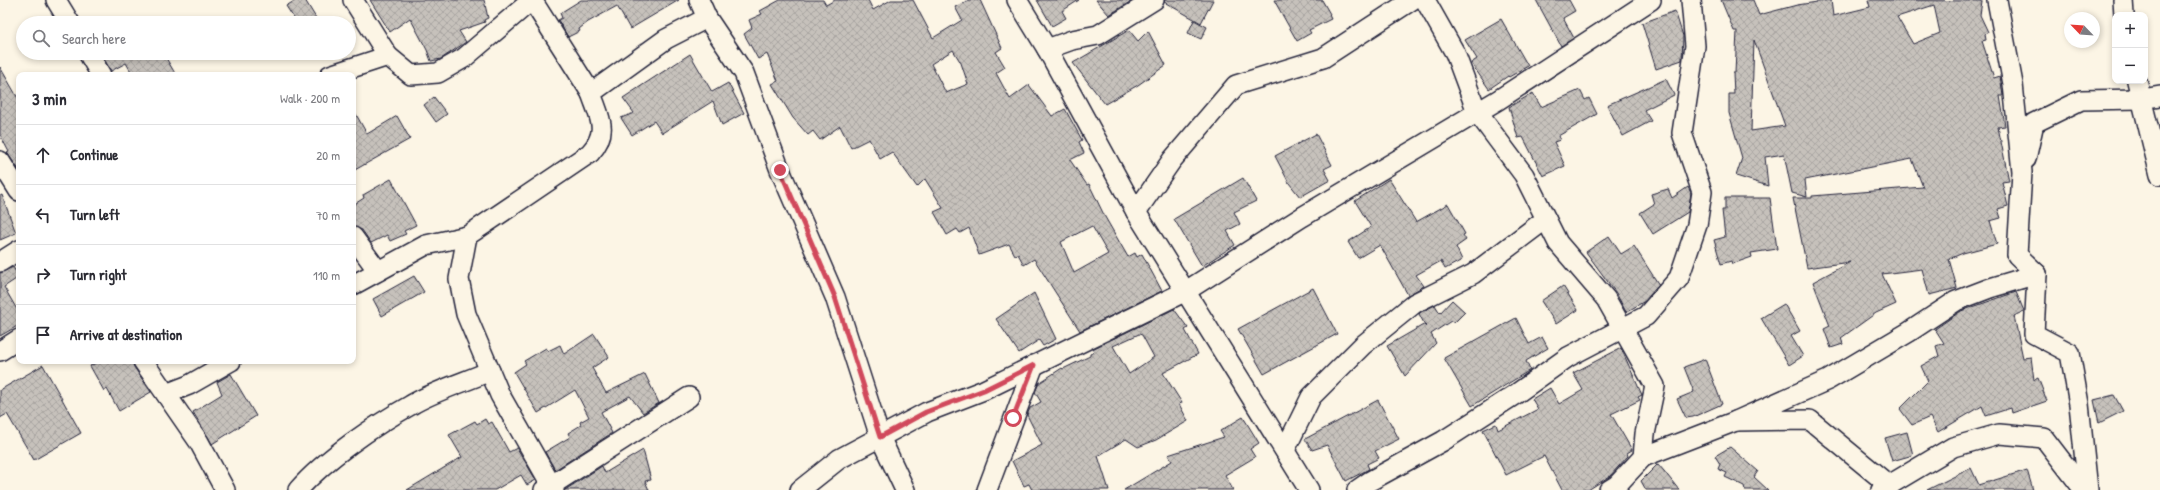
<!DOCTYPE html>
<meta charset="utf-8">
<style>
body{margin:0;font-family:"Patrick Hand",sans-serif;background:#f7f7f7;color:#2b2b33}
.controls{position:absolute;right:12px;top:12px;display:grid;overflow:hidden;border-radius:8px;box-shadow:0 2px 6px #0003}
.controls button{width:36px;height:36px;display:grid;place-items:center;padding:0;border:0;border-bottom:1px solid #e1e1e2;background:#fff;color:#2b2b33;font:20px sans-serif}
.compass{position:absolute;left:2064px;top:12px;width:36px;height:36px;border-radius:50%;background:#fff;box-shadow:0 2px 6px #0003;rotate:295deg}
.stop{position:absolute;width:12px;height:12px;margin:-9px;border:3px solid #d1495b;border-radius:50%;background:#fff}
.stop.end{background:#d1495b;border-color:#fff;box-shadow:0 1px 4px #0008}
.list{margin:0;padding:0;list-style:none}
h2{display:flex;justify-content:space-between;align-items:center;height:52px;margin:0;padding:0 16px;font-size:17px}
h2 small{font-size:13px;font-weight:400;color:#7c7c81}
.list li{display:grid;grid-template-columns:26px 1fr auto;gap:12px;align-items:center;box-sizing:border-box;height:60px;padding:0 16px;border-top:1px solid #e1e1e2}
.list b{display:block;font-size:15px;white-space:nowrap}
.list em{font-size:13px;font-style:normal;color:#7c7c81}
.icon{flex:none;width:22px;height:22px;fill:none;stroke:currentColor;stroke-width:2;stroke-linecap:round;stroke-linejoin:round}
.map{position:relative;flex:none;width:2160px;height:490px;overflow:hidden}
.search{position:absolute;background:#fff;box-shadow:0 2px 6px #0003;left:16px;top:16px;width:340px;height:44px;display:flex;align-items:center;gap:10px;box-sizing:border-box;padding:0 14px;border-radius:22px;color:#7c7c81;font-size:15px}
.panel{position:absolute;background:#fff;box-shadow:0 2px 6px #0003;left:16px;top:72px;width:340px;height:292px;border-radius:8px}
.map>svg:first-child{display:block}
.building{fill:url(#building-cross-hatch);stroke:#22223b;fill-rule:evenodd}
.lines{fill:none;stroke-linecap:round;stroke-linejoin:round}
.minor-casing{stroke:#22223b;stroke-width:22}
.minor{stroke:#fcf5e5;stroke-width:19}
.route{stroke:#d1495b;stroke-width:5}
</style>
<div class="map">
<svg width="2160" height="490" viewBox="0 0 2160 490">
<defs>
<pattern id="building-cross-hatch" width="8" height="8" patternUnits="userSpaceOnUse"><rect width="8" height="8" fill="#c6c1bb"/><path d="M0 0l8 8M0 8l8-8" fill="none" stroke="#aaa6a2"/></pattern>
</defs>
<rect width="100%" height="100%" fill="#fcf5e5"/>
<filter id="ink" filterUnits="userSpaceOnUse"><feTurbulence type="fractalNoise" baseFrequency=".025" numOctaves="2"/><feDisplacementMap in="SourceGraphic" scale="8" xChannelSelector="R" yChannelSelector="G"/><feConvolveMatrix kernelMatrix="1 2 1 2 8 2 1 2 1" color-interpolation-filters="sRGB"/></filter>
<g filter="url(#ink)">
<g class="building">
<polygon points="296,0 305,0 319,23 297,23 286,6"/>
<polygon points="370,0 484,0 488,18 484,20 485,22 459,31 466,42 441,59 431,61 427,50 410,18 390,32"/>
<polygon points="581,0 679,0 630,29 617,6 588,22 579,29 580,31 568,37 558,20 562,18 560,13"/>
<path d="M 780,0 L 823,0 L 826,5 L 835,0 L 868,0 L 873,10 L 891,0 L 913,0 L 933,38 L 962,20 L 955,7 L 969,0 L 980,0 L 1002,48 L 996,52 L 1005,67 L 996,73 L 1010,99 L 1029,85 L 1052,116 L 1065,109 L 1082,140 L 1079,142 L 1084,153 L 1070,160 L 1087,185 L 1089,184 L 1105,217 L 1128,257 L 1135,253 L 1137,257 L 1142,254 L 1162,291 L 1080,331 L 1034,259 L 1024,265 L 1018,254 L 1015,255 L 1009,244 L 979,255 L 969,228 L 960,233 L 957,229 L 947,235 L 934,212 L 943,208 L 925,179 L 917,187 L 892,152 L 880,159 L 869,139 L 851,148 L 840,126 L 820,140 L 813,131 L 808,135 L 793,118 L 772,84 L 778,81 L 767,54 L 758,59 L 744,34 L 752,28 L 749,20 L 762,14 L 760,11 ZM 953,50 L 961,63 L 968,84 L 946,93 L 931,64 ZM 1092,226 L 1108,254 L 1074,273 L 1061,242 Z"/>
<polygon points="1037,0 1079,0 1062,11 1066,18 1052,26"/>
<polygon points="1096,0 1133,0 1109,15"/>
<polygon points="1165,0 1213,0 1201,23 1164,2"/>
<polygon points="1274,0 1322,0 1330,14 1329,15 1331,19 1309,30 1311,33 1297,41"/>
<polygon points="1536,0 1569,0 1575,11 1563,18 1574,38 1561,46"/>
<path d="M 1721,0 L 1753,0 L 1759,15 L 1797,5 L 1831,0 L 1833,16 L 1870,7 L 1868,0 L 1982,1 L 1980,15 L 1988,32 L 1985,34 L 1986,40 L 1982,41 L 1994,78 L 2000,76 L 2002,89 L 2003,96 L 2000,96 L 2005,126 L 1998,127 L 2009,181 L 2002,182 L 2008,206 L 1998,209 L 2001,218 L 1990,221 L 1997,244 L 1963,253 L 1949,259 L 1957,288 L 1929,295 L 1922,269 L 1882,274 L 1896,304 L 1876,313 L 1841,338 L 1843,344 L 1831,348 L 1824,329 L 1830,326 L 1813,282 L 1850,262 L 1807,268 L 1793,198 L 1812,198 L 1812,196 L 1923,187 L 1912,159 L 1805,180 L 1807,197 L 1792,193 L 1784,154 L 1765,157 L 1768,186 L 1736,176 L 1742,158 L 1729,113 L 1729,94 L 1734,94 L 1733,73 L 1735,73 L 1737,31 L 1734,31 ZM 1934,5 L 1940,33 L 1913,44 L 1897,17 ZM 1754,40 L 1785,126 L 1751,131 Z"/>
<polygon points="1675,11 1683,36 1682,60 1656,69 1642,23"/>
<polygon points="1501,19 1528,66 1509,77 1508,76 1489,89 1471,63 1477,59 1465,40"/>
<polygon points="1194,20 1207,27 1201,39 1188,33"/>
<polygon points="1129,30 1138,41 1148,31 1166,65 1138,85 1105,104 1073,63"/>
<polygon points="115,53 161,53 164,59 166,58 176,75 133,75 126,63 111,71 104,59"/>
<polygon points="690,54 712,92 728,83 744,113 722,125 713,101 662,133 654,121 632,135 621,118 634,113 623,98"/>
<polygon points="0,67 19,100 19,170 7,153 9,152 0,135"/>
<polygon points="1666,79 1674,95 1644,110 1651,121 1623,136 1607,105"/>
<polygon points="1580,90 1585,100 1589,98 1597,114 1558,136 1560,140 1554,142 1565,166 1543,176 1523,137 1518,138 1509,107 1533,93 1541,107"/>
<polygon points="434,97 447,114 436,122 424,105"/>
<polygon points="353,109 367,134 397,116 410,139 353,171"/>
<polygon points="1316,134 1332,165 1324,169 1330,180 1300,197 1289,183 1275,156"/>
<polygon points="1243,178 1256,201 1234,212 1240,224 1227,231 1235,245 1202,266 1174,219"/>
<polygon points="391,179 416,225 404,231 406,234 390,241 387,235 371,243 362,230 353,226 353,205 364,198 363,195"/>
<polygon points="1389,179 1416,222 1448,204 1465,234 1463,235 1466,240 1456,247 1462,260 1445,269 1441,261 1416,275 1424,286 1408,295 1380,245 1358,258 1348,242 1371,227 1355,201"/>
<polygon points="1688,187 1691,193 1688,212 1653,234 1640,213 1654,204 1651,194 1668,189 1672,198"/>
<polygon points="2,195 16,233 0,240 0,196"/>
<polygon points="1725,198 1770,198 1777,249 1751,253 1752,257 1732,264 1731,261 1721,264 1714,240 1725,237 1722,210 1725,210"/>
<polygon points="1609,236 1621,254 1634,246 1659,285 1645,301 1626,312 1616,293 1586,252"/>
<polygon points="13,267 19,277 4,287 19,313 19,325 0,336 0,273"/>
<polygon points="414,276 424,292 382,316 373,299"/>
<polygon points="1563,286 1578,310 1556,324 1541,301"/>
<polygon points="1313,288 1337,334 1264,374 1238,329"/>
<polygon points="2016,292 2024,311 2014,316 2023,358 2031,357 2034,380 2038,378 2047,401 2012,413 2011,408 1986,416 1982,406 1938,432 1930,417 1912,425 1900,409 1928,381 1921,366 1939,356 1936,346 1944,343 1935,329 1961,311"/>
<polygon points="1034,293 1056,339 1043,346 1039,340 1019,353 996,319"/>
<polygon points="1452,300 1465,312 1454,323 1451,321 1431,334 1436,343 1405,376 1387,346 1425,324 1426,327 1419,314 1421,312 1435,305 1440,313"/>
<polygon points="1784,304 1800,331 1791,336 1803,356 1789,365 1761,318"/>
<path d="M 1174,309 L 1188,328 L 1185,330 L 1198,354 L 1163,373 L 1182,403 L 1179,404 L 1188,421 L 1156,440 L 1138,447 L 1126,439 L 1098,456 L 1109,490 L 1032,490 L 1029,484 L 1024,486 L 1012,461 L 1042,445 L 1027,415 L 1030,408 L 1041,402 L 1035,392 L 1039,383 L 1062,368 L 1063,369 L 1090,356 L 1090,354 L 1094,352 L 1092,349 ZM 1139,334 L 1142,335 L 1154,357 L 1129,374 L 1113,346 Z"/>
<polygon points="1516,318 1529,344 1542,337 1548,348 1526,361 1530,370 1472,406 1444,358"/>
<polygon points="594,334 609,357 592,368 606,393 645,374 659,403 643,413 630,396 601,412 612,433 555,470 545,452 570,437 568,433 581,425 580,422 589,417 575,390 538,413 514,372 526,364 524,361 546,348 548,351 560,345 564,354"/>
<polygon points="1621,348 1642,395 1638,397 1640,400 1611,414 1632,450 1627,453 1628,456 1610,476 1588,490 1562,490 1544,456 1506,475 1483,430 1496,424 1498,430 1538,409 1532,399 1550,388 1559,404 1583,390 1573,373"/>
<polygon points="1705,359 1722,404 1693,417 1686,418 1677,399 1694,392 1684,367"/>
<polygon points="100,361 132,361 134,367 151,392 119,411 107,389 104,391 90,366"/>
<polygon points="43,365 81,433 34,460 7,414 0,418 0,390"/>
<polygon points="231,374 256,416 212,444 193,412 222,394 217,382"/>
<polygon points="2114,395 2123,411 2099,423 2094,400"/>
<polygon points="1378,400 1399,439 1375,451 1379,458 1367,464 1369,469 1346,481 1327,445 1312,450 1305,439"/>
<polygon points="1243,417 1259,443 1250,449 1255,457 1225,475 1233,490 1124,490 1172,461 1168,455 1224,437 1220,431"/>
<polygon points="485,419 488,424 492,422 509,452 517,448 536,480 527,485 521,475 495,490 407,490 462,457 449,435 475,421 477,424"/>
<polygon points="1907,432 1913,455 1892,461 1885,438"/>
<polygon points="1730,447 1758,471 1754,477 1768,490 1745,490 1744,486 1725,477 1727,473 1718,469 1720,464 1715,456"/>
<polygon points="643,450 651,480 645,481 649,490 565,490 602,466 605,473"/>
<polygon points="1658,464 1664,471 1679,490 1646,490 1641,481"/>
<polygon points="1971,468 1979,485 2027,470 2033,490 1927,490"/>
</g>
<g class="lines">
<g class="minor-casing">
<g id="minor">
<polyline points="56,0 70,23"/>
<polyline points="353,0 388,56"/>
<polyline points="532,0 591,93"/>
<polyline points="1017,0 1047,49 1136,212 1309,490"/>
<polyline points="1425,0 1455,53 1477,112 1524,175 1558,243 1606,299 1655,386 1645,434 1643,457 1617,485 1609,490"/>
<polyline points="1997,0 2013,84 2022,172 2017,255 2037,274 2034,334 2070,353 2079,404 2088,490"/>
<polyline points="2123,0 2124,15"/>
<polyline points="707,18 744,73 780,170 835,297 880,437 905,490"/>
<polyline points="1047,49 1072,40 1098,35 1154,0"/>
<polyline points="88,53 101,75"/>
<polyline points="330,75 388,56 411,75 438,73 464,58 532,0"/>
<polyline points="2137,81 2160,175"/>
<polyline points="2026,159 2034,123 2081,100 2142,99 2160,96"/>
<polyline points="0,161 19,191"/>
<polyline points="1136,212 1172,160 1236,85 1323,58 1412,0"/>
<polyline points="467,236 459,279 466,314 500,395 554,490"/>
<polyline points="353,237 378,271"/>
<polyline points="0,262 19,250"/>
<path d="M 353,285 L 426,245 L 467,236 L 590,153 C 610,131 599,117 591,93 L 666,39 L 707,18 L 699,0"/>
<polyline points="0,351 19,339"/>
<polyline points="143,361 199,442 225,490"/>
<polyline points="166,394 189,385 231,361"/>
<polyline points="1736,421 1828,380 1909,332 1956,301 1990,288 2037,274"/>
<polyline points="1285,450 1311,397 1363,345 1415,303 1473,274 1546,219"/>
<polyline points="1643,457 1736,421 1810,420 1890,486"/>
<path d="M 298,490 C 325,459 375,425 411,405 C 434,391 465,382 490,371"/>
<polyline points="544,490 689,397"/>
<polyline points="800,490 839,459 927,412 984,390 1186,291 1302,217 1498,100 1651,0"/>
<polyline points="987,490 1034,365"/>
<polyline points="1357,490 1370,481 1443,441 1516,394 1568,357 1646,316 1679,278 1697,225 1702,192 1682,133 1695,46 1691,0"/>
<polyline points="1881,490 1953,447 1999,434 2044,438 2084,490"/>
</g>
</g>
<use href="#minor" class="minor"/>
</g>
</g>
<g class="lines" filter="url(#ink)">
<polyline class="route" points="780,170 835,297 880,437 926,412 984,390 1034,365 1013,418"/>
</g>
</svg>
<div class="controls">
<button>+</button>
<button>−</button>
</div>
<svg class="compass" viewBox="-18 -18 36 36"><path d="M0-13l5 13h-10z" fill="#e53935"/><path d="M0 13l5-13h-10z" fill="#7c7c81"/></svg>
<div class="stop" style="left:1013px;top:418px"></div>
<div class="stop end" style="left:780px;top:170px"></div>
<div class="search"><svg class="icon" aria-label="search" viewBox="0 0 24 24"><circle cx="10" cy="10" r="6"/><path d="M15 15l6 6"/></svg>Search here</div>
<section class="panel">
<h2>3 min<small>Walk · 200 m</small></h2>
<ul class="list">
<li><svg class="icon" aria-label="ahead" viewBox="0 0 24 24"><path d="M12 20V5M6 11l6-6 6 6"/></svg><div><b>Continue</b></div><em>20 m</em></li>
<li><svg class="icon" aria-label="left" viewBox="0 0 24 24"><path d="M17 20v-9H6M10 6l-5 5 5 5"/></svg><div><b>Turn left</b></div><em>70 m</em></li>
<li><svg class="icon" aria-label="right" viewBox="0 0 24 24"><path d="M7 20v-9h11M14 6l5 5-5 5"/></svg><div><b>Turn right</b></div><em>110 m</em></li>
<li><svg class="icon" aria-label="arrive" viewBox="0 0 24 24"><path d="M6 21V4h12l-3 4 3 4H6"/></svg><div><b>Arrive at destination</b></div></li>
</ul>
</section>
</div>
